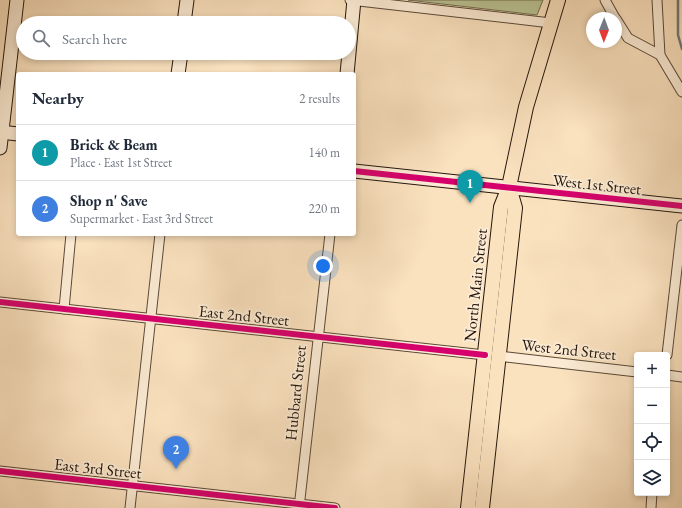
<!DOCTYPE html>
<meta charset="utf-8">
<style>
body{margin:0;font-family:"EB Garamond",serif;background:#f2f2f3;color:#1f2937}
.controls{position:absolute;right:12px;bottom:12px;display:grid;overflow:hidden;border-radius:4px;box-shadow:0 2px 6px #0003}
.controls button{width:36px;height:36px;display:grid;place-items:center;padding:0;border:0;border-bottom:1px solid #e0e1e3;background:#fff;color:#1f2937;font:20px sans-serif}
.compass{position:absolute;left:586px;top:12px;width:36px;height:36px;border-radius:50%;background:#fff;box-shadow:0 2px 6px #0003;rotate:181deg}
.you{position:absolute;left:323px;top:266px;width:14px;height:14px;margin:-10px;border:3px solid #fff;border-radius:50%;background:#1a73e8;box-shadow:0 0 0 6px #1a73e833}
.badge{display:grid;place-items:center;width:26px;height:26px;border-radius:50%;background:#0f766e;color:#fff;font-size:13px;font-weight:700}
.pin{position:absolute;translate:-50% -33px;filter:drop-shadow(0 1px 2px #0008)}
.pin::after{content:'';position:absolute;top:21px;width:14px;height:12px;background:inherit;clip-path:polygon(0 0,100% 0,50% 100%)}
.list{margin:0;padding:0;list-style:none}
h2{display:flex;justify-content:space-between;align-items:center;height:52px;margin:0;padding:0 16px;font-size:17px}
h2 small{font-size:13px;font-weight:400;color:#747a83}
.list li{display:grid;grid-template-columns:26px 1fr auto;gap:12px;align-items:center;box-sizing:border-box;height:56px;padding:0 16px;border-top:1px solid #e0e1e3}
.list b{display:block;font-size:15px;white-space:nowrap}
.list p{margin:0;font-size:13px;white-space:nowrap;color:#747a83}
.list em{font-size:13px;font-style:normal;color:#747a83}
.icon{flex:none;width:22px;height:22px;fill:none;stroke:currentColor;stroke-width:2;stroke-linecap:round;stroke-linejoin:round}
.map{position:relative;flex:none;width:682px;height:508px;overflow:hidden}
.search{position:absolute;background:#fff;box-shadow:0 2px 6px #0003;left:16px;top:16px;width:340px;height:44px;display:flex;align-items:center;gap:10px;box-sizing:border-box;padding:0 14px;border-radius:22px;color:#747a83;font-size:15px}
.panel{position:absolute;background:#fff;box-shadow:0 2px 6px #0003;left:16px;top:72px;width:340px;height:164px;border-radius:4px}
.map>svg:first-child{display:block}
.green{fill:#bbc495;stroke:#706d50}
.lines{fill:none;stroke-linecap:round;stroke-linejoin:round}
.stream{stroke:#707a75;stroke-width:2.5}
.street-casing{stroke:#5a4938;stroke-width:11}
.secondary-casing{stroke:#25160b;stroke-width:15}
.primary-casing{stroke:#25160b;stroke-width:16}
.street{stroke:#fcecd5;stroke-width:9}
.secondary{stroke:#fcecd5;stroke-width:13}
.primary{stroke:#fbe2bf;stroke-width:14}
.cycleway-casing{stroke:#fcecd5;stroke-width:8}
.cycleway{stroke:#d6006c;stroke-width:6}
.labels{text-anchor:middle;stroke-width:3.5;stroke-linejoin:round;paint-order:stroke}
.street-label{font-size:16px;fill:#25160b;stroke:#fcecd5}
</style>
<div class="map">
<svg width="682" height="508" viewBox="0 0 682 508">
<rect width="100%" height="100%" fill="#fbe2bf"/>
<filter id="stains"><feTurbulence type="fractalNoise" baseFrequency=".005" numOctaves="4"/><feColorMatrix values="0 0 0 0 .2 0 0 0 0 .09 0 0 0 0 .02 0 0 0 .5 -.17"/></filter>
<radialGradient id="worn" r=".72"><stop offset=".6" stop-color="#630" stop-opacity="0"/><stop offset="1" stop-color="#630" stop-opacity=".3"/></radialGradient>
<polygon class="green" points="408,0 543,0 537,15"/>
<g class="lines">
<polyline class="stream" points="678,0 678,35 682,49"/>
<g class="street-casing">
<g id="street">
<polyline points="350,0 551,23"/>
<polyline points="605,0 615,18"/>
<polyline points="657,0 660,55 682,92"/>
<polyline points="616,19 628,38 660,55"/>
<polyline points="0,302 485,355"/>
<polyline points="64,309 71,234"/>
<polyline points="667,355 682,225"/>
<polyline points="498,356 637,372"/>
<polyline points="667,375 682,377"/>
<polyline points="0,471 335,508"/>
<polyline points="130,508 160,234"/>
<polyline points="299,508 330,234"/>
<polyline points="651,508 652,493"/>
</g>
</g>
<g class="secondary-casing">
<g id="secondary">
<polyline points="184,23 187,0"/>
<polyline points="178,74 181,53"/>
<polyline points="347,74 354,0"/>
<polyline points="0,132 18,134"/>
<polyline points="0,148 17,0"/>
<polyline points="354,171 682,206"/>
</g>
</g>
<g class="primary-casing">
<g id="primary">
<polyline points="468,508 501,207 509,187 526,107 558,0"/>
<polyline points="482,508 515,208 509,187"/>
</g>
</g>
<use href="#street" class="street"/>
<use href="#secondary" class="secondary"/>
<use href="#primary" class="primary"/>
<g class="cycleway-casing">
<g id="cycleway">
<polyline points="354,171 682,206"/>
<polyline points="0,302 485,355"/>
<polyline points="0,471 335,508"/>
</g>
</g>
<use href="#cycleway" class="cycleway"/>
</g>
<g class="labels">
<g class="street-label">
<text transform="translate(597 184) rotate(6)" y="6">West 1st Street</text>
<text transform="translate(475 285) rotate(-84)" y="6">North Main Street</text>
<text transform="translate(244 315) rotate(6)" y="6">East 2nd Street</text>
<text transform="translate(569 349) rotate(6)" y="6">West 2nd Street</text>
<text transform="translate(295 393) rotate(-84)" y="6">Hubbard Street</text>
<text transform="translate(98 468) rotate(6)" y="6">East 3rd Street</text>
</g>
</g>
<rect width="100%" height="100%" filter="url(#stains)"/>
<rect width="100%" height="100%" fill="url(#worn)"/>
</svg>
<div class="controls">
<button>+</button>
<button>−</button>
<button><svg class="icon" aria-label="locate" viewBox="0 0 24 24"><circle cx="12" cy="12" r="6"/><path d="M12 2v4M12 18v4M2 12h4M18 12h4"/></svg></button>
<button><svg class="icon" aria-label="layers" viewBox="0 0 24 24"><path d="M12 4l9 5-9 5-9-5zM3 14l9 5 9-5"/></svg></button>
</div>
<svg class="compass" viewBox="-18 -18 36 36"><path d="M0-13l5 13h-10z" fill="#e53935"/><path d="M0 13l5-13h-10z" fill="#747a83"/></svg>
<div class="you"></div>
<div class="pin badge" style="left:470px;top:203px;background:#0f9aa8">1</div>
<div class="pin badge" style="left:176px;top:469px;background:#3f7fe0">2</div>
<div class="search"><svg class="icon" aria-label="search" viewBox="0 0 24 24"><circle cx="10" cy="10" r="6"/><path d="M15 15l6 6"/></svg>Search here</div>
<section class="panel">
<h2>Nearby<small>2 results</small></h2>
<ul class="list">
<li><span class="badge" style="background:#0f9aa8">1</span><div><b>Brick &amp; Beam</b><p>Place · East 1st Street</p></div><em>140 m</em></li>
<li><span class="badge" style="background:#3f7fe0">2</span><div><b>Shop n' Save</b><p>Supermarket · East 3rd Street</p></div><em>220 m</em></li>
</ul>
</section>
</div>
